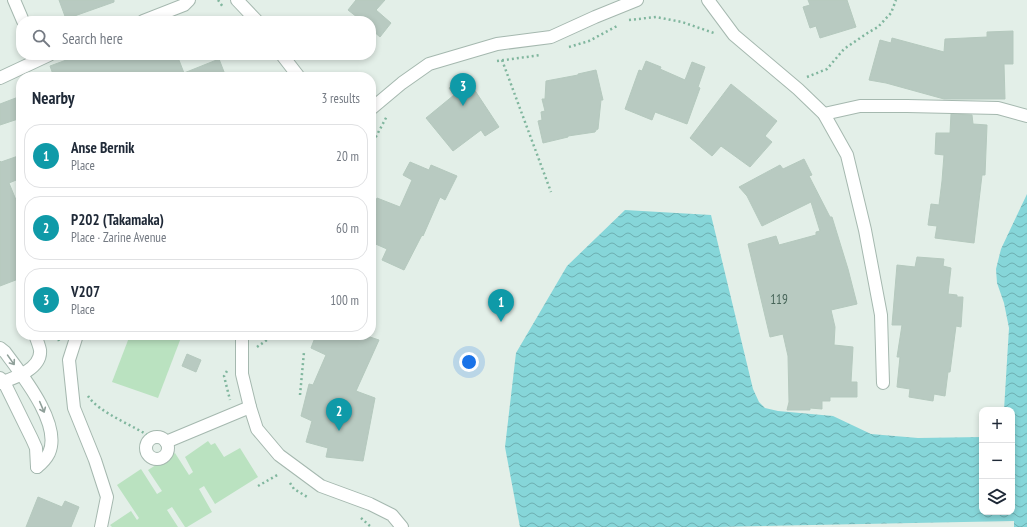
<!DOCTYPE html>
<meta charset="utf-8">
<style>
body{margin:0;font-family:"PT Sans Narrow",sans-serif;background:#f6f6f7;color:#1f2937}
.controls{position:absolute;right:12px;bottom:12px;display:grid;overflow:hidden;border-radius:8px;box-shadow:0 2px 6px #0003}
.controls button{width:36px;height:36px;display:grid;place-items:center;padding:0;border:0;border-bottom:1px solid #e0e1e3;background:#fff;color:#1f2937;font:20px sans-serif}
.you{position:absolute;left:469px;top:362px;width:14px;height:14px;margin:-10px;border:3px solid #fff;border-radius:50%;background:#1a73e8;box-shadow:0 0 0 6px #1a73e833}
.badge{display:grid;place-items:center;width:26px;height:26px;border-radius:50%;background:#844543;color:#fff;font-size:13px;font-weight:700}
.pin{position:absolute;translate:-50% -33px;filter:drop-shadow(0 1px 2px #0008)}
.pin::after{content:'';position:absolute;top:21px;width:14px;height:12px;background:inherit;clip-path:polygon(0 0,100% 0,50% 100%)}
.list{margin:0;padding:0;list-style:none}
h2{display:flex;justify-content:space-between;align-items:center;height:52px;margin:0;padding:0 16px;font-size:17px}
h2 small{font-size:13px;font-weight:400;color:#747a83}
.list li{display:grid;grid-template-columns:26px 1fr auto;gap:12px;align-items:center;box-sizing:border-box;height:64px;margin:0 8px 8px;padding:0 8px;border:1px solid #e0e1e3;border-radius:16px}
.list b{display:block;font-size:15px;white-space:nowrap}
.list p{margin:0;font-size:13px;white-space:nowrap;color:#747a83}
.list em{font-size:13px;font-style:normal;color:#747a83}
.icon{flex:none;width:22px;height:22px;fill:none;stroke:currentColor;stroke-width:2;stroke-linecap:round;stroke-linejoin:round}
.map{position:relative;flex:none;width:1027px;height:527px;overflow:hidden}
.search{position:absolute;background:#fff;box-shadow:0 2px 6px #0003;left:16px;top:16px;width:360px;height:44px;display:flex;align-items:center;gap:10px;box-sizing:border-box;padding:0 14px;border-radius:16px;color:#747a83;font-size:15px}
.panel{position:absolute;background:#fff;box-shadow:0 2px 6px #0003;left:16px;top:72px;width:360px;height:268px;border-radius:16px}
.map>svg:first-child{display:block}
.pitch{fill:#bae2c0}
.water{fill:url(#water-waves)}
.building{fill:#b8cac1;stroke:#b5c9be}
.lines{fill:none;stroke-linecap:round;stroke-linejoin:round}
.minor-casing{stroke:#a5b8af;stroke-width:14}
.path{stroke:#80b69e;stroke-width:2.5;stroke-dasharray:2 3;stroke-linecap:butt}
.minor{stroke:#fff;stroke-width:12}
.oneway{stroke:#90a09a}
.labels{text-anchor:middle;stroke-width:3.5;stroke-linejoin:round;paint-order:stroke}
.number-label{font-size:13px;fill:#466458}
</style>
<div class="map">
<svg width="1027" height="527" viewBox="0 0 1027 527">
<defs>
<pattern id="water-waves" width="16" height="10" patternUnits="userSpaceOnUse"><rect width="16" height="10" fill="#86d6d9"/><path d="M0 5q4-4 8 0t8 0" fill="none" stroke="#6dafb1"/></pattern>
</defs>
<rect width="100%" height="100%" fill="#e3efe8"/>
<g class="pitch">
<polygon points="130,335 182,335 158,398 112,382"/>
<polygon points="208,441 211,445 215,443 224,457 240,448 258,477 215,504 204,486 199,489 212,512 187,527 185,527 172,507 167,510 178,527 112,527 110,525 131,511 137,520 139,518 117,485 141,469 157,494 162,491 148,470 175,453 189,475 193,472 185,457"/>
</g>
<polygon class="water" points="1027,194 1027,527 1014,527 1014,521 717,527 520,527 505,447 516,353 567,266 625,210 711,215 753,389 759,402 765,408 778,411 833,416 871,434 918,438 982,437 982,512 1012,512 1012,410 1004,410 1009,328 1004,303 997,283 996,269 1001,249"/>
<g class="building">
<polygon points="59,0 114,0 114,2 66,19"/>
<polygon points="356,0 385,0 376,10 391,23 380,37 371,29 371,21 362,21 348,10"/>
<polygon points="808,0 847,0 856,27 820,38 816,26 810,28 803,7 810,5"/>
<polygon points="1013,31 1013,64 1004,64 1005,99 944,99 886,83 869,80 880,40 891,43 892,38 944,52 945,39 987,37 987,32"/>
<polygon points="80,55 177,55 184,73 219,59 226,77 54,77 50,66"/>
<polygon points="646,61 661,67 660,69 685,80 692,62 705,67 698,87 700,88 687,124 655,112 652,120 625,109 639,70 642,71"/>
<polygon points="596,70 603,100 601,100 598,129 596,130 595,132 568,136 568,137 543,143 538,121 542,120 541,112 545,111 542,99 545,99 546,81 578,75 578,74"/>
<polygon points="466,77 499,127 485,136 481,130 453,151 426,118 454,95 449,88"/>
<polygon points="731,84 777,121 765,136 772,142 750,167 721,146 712,156 690,138"/>
<polygon points="21,96 21,118 0,125 0,104"/>
<polygon points="951,114 972,115 973,124 987,125 985,175 982,175 974,243 935,238 937,226 928,225 931,204 939,205 942,181 944,155 935,154 936,133 950,133"/>
<polygon points="21,155 21,178 9,183 21,212 21,278 0,286 0,161 1,162"/>
<polygon points="804,159 812,175 809,176 830,217 832,217 848,269 857,304 831,310 835,327 834,345 853,347 851,382 857,382 857,397 830,397 830,401 822,401 822,409 810,408 810,410 787,410 789,402 788,356 783,334 770,337 748,244 776,236 779,245 816,235 816,232 820,231 811,202 762,226 747,196 739,187 780,165 783,169"/>
<polygon points="410,162 429,170 431,165 457,176 445,200 440,197 423,236 422,235 404,270 382,260 387,249 371,242 371,225 376,214 372,211 377,198 400,207 412,180 403,175"/>
<polygon points="917,257 944,259 943,266 951,268 948,294 957,295 957,297 963,297 961,327 956,326 950,372 948,372 945,396 934,394 933,401 909,397 910,389 897,387 900,357 897,357 902,325 892,325 897,265 915,267"/>
<polygon points="316,335 364,335 379,340 356,391 375,398 363,461 326,457 328,448 306,442 312,421 301,416 309,384 313,385 326,355 311,348"/>
<polygon points="187,354 201,360 196,372 182,366"/>
<polygon points="38,497 62,507 65,501 79,507 71,527 26,527"/>
</g>
<g class="lines">
<g class="minor-casing">
<g id="minor">
<polyline points="14,0 23,21"/>
<polyline points="237,0 257,21"/>
<polyline points="708,0 734,35 798,89 824,114 847,155 865,230 881,315 883,383"/>
<polyline points="143,21 184,5 189,0"/>
<polyline points="282,55 299,77"/>
<polyline points="0,78 49,55"/>
<polyline points="371,109 402,83 429,64 497,44 551,37 595,17 637,0"/>
<polyline points="824,114 860,106 907,106 998,108 1027,116"/>
<polyline points="77,335 69,360 74,408 95,460 107,497 101,527"/>
<polyline points="242,335 242,374 250,407 257,429 279,455 321,486 370,504 392,515 402,527"/>
<path d="M 0,348 L 5,352 C 22,375 62,424 49,453 C 46,459 42,463 37,467"/>
<polyline points="0,378 4,382 32,439 36,448 37,467"/>
<path d="M 0,383 C 14,378 42,369 40,350 C 39,345 37,340 35,335"/>
<circle cx="157" cy="448" r="11"/>
<polyline points="166,442 250,407"/>
</g>
</g>
<g class="path">
<polyline points="218,0 223,7"/>
<polyline points="629,20 656,17 682,22 714,33"/>
<polyline points="569,47 589,41 617,26"/>
<polyline points="502,60 551,192"/>
<polyline points="497,61 541,55"/>
<polyline points="807,77 827,69 844,49 869,32 878,27 891,13 896,0"/>
<polyline points="371,146 387,116"/>
<polyline points="57,335 59,341"/>
<polyline points="257,347 274,335"/>
<polyline points="227,371 224,376 230,400"/>
<polyline points="300,395 304,352"/>
<path d="M 88,396 C 99,413 135,426 152,438"/>
<polyline points="290,483 294,489 309,498"/>
<polyline points="258,486 279,474"/>
<polyline points="361,518 371,527"/>
</g>
<use href="#minor" class="minor"/>
</g>
<defs><path id="oneway-shaft" d="M-6 0H5M1.5-3L5.5 0L1.5 3" fill="none" stroke-width="1.6" stroke-linecap="round" stroke-linejoin="round"/></defs>
<g class="oneway">
<use href="#oneway-shaft" transform="translate(11 360) rotate(55)"/>
<use href="#oneway-shaft" transform="translate(42 407) rotate(67)"/>
</g>
<g class="labels">
<g class="number-label">
<text x="779" y="304">119</text>
</g>
</g>
</svg>
<div class="controls">
<button>+</button>
<button>−</button>
<button><svg class="icon" aria-label="layers" viewBox="0 0 24 24"><path d="M12 4l9 5-9 5-9-5zM3 14l9 5 9-5"/></svg></button>
</div>
<div class="you"></div>
<div class="pin badge" style="left:501px;top:322px;background:#0f9aa8">1</div>
<div class="pin badge" style="left:339px;top:431px;background:#0f9aa8">2</div>
<div class="pin badge" style="left:463px;top:106px;background:#0f9aa8">3</div>
<div class="search"><svg class="icon" aria-label="search" viewBox="0 0 24 24"><circle cx="10" cy="10" r="6"/><path d="M15 15l6 6"/></svg>Search here</div>
<section class="panel">
<h2>Nearby<small>3 results</small></h2>
<ul class="list">
<li><span class="badge" style="background:#0f9aa8">1</span><div><b>Anse Bernik</b><p>Place</p></div><em>20 m</em></li>
<li><span class="badge" style="background:#0f9aa8">2</span><div><b>P202 (Takamaka)</b><p>Place · Zarine Avenue</p></div><em>60 m</em></li>
<li><span class="badge" style="background:#0f9aa8">3</span><div><b>V207</b><p>Place</p></div><em>100 m</em></li>
</ul>
</section>
</div>
